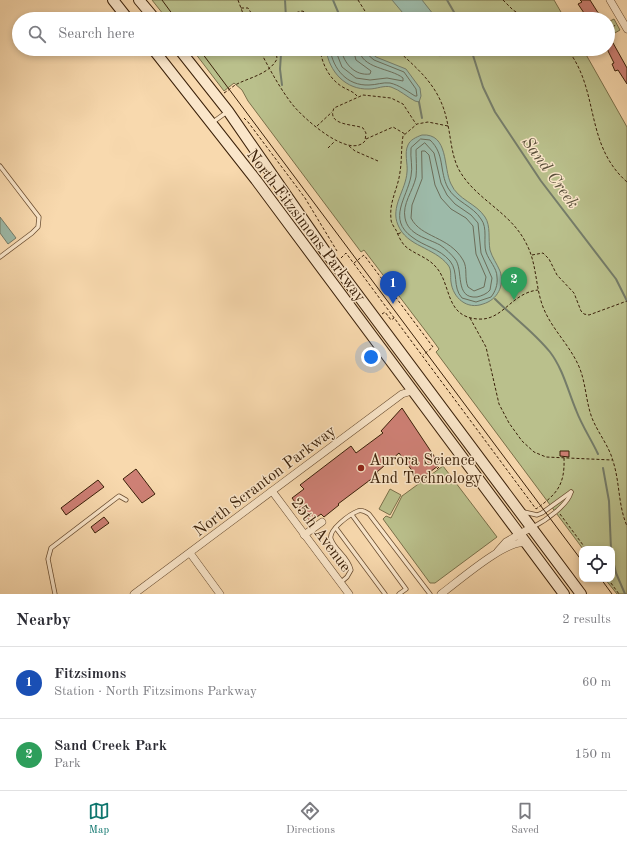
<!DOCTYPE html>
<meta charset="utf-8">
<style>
body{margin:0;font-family:"Old Standard TT",serif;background:#f2f2f3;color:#2b2b33}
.controls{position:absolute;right:12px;bottom:12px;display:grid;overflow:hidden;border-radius:8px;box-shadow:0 2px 6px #0003}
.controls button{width:36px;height:36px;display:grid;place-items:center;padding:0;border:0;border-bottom:1px solid #e1e1e2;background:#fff;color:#2b2b33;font:20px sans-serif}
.you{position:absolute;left:371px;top:357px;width:14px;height:14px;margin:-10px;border:3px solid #fff;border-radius:50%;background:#1a73e8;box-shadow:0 0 0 6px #1a73e833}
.badge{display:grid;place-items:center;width:26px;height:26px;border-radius:50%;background:#0f766e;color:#fff;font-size:13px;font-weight:700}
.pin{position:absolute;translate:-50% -33px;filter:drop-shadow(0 1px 2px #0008)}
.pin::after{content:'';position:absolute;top:21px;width:14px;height:12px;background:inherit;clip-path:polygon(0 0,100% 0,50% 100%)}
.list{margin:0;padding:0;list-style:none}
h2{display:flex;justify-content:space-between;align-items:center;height:52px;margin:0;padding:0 16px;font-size:17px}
h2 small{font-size:13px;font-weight:400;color:#7c7c81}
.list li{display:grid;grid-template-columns:26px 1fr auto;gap:12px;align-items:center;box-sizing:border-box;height:72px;padding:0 16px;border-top:1px solid #e1e1e2}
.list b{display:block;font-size:15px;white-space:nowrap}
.list p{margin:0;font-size:13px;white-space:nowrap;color:#7c7c81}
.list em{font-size:13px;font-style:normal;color:#7c7c81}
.icon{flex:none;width:22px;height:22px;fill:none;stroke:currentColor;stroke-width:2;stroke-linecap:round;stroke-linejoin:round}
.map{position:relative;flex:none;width:627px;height:594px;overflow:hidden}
.search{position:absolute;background:#fff;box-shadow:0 2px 6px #0003;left:12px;right:12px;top:12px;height:44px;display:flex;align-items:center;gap:10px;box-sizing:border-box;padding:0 14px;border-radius:22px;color:#7c7c81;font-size:15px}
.sheet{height:196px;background:#fff}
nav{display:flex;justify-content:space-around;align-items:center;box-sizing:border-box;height:56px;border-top:1px solid #e1e1e2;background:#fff;font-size:11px;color:#7c7c81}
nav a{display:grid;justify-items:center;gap:2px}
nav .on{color:#0f766e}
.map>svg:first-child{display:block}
.green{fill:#bac08c;stroke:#7a704a}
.water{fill:#9dbaa9;stroke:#757c69}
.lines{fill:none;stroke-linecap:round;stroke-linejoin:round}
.shore{stroke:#6c6d59;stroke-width:1}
.stream{stroke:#757c69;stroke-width:2}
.building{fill:#ce8075;stroke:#3a2009}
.lane-casing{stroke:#6a4e32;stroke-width:5}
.street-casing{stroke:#6a4e32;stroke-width:8}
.secondary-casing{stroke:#3a2009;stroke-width:12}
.path{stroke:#3a2009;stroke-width:1;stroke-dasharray:3 2;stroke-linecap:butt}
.lane{stroke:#fae6ca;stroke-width:3.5}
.street{stroke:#fae6ca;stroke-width:7}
.secondary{stroke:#fae6ca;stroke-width:10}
.tram{stroke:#3a2009;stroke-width:1}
.poi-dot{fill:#8f2418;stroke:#fae6ca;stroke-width:1.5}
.labels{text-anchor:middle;stroke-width:3;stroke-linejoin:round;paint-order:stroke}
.street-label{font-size:16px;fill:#3a2009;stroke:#fae6ca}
.poi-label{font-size:16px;fill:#3a2009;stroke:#fae6ca;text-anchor:start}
.water-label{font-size:17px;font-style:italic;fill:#584e39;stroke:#fae6ca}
</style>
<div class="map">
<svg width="627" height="594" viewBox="0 0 627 594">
<rect width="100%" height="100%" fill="#f8d9ae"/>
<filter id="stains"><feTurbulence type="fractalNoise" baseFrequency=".005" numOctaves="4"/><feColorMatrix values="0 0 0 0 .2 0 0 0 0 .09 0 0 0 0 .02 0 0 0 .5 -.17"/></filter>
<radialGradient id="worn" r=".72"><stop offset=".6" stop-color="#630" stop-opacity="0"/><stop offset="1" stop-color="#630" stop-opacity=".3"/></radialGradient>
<g class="green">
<polygon points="152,0 554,0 565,19 167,19"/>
<polygon points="614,19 620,30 608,37 608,22"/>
<polygon points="192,49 587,49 584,51 627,127 627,594 617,594 605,579 612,579 612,549 583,549 436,352 439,349 434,342 364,250 361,252 248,101 242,90 234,83 224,91"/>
<polygon points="443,466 497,537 435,583 430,583 383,519 386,516 391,518 402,496"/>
<polygon points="390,489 401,495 390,515 379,509"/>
</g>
<g class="water">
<polygon points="392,0 422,0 437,19 408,19"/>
<path d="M 326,49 L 367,49 L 376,57 L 406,69 L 420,88 L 421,96 L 419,102 L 415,101 C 407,97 400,90 391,87 C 384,85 377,89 369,89 C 346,90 329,72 326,49 Z"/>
<path d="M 430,49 L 448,49 L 444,55 C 438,57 433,54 430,49 Z"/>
<path d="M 422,135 C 449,133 443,168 451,184 C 458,200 476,203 485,217 C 491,226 488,239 490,250 C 492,257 497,264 500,271 C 505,286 497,300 483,304 C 467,310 453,298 451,282 C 450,276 452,270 448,265 C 434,247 407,247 398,225 C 390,207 406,190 407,172 C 408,164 404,153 408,145 C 410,140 416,137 422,135 Z"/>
<polygon points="0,217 16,238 8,244 0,233"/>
</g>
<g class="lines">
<g class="shore">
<path d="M 330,49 C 333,69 347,86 369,85 C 376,85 383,82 390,83 C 399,85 407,91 415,96 L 417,96 L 416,89 L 404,72 L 374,60 L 366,53 L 364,49"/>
<path d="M 335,49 L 342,67 L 356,78 L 370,80 L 387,78 L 403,81 L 403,78 C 391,68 361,69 359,49"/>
<path d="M 341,49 C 344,64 355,76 370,74 L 371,71 L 356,60 L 353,49"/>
<path d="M 421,139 L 430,140 C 445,154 439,171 448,188 C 456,202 473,206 481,219 C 488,228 483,242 486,252 C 489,261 497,268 497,277 C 498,285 495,292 491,297 L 476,302 L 462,298 C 452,287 459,272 450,261 C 439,248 425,247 412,237 C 387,219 407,198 411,176 C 413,167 410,158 411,148 Z"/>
<path d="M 425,143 L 434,153 L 441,183 L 447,195 L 455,204 L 471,215 L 478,223 L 481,253 L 492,278 L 490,290 C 487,294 481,296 477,297 C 454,299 464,270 455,259 C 451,254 446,249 440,245 C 427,238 408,235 405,218 C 402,204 413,191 416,177 C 417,168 416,159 416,150 Z"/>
<path d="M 422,151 L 425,151 L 429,155 L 435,185 L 441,198 L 451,209 L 466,218 L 473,226 L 476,254 L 486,277 L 484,287 L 474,291 L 468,287 C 464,278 468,268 463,260 C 449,236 421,238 411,218 L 412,205 L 422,179 Z"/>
</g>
<g class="stream">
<polyline points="285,0 286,18"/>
<polyline points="333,0 341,19"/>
<polyline points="447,0 458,19"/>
<polyline points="281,49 281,50"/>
<polyline points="471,49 483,87 495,112 541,181 616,279 627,301"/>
<polyline points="281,54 280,69 282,85"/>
<polyline points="419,102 422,118"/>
<path d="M 495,299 C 513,317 534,332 550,352 C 563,369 568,391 576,410 C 582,426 591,439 598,454"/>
<polyline points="603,468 609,501 611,549"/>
<polyline points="612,556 616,573 625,594"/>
</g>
</g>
<g class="building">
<polygon points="580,0 590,0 602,19 588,19 578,4 582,2"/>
<polygon points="608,34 627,68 627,84 618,70 615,71 612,64 614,63 608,51"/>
<polygon points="402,408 438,462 436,464 438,466 419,480 399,453 377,472 378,474 338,504 339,505 324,517 321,514 310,522 292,498 304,489 300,485 351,446 356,453 383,433 381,431"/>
<polygon points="560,451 569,451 569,457 560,456"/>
<polygon points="136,469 155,494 142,503 123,479"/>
<polygon points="98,480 104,487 66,515 61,508"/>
<polygon points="104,517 109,523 95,533 91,527"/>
</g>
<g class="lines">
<g class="lane-casing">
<g id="lane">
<polyline points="213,122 227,112"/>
<polyline points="0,166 39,217 38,227 32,233 0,257"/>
<polyline points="524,512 537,515 542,513 571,492"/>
<polyline points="352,515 406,589 399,594"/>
<path d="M 533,527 C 545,521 568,505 571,492"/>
<polyline points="336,528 385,594"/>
<path d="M 340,583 L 347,577 L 351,570 C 348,556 335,551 331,539 C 328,530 350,514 358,511 C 362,509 366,512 369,514 L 430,594"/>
<polyline points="55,594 48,559 51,548 119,496 126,500"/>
</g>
</g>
<g class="street-casing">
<g id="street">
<polyline points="610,0 627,29"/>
<polyline points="272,491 349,594"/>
<polyline points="304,535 322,522"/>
<polyline points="498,551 506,542 532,527"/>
<polyline points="190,553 220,594"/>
<polyline points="134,594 402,394 412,391"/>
<path d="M 441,594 C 459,581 505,540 525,543"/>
</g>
</g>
<g class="secondary-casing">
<g id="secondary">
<polyline points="113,0 128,19"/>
<polyline points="139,0 155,19"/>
<polyline points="153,49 256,180 564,594"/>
<polyline points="179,49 228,111 325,251 581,594"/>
</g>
</g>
<g class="path">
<polyline points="238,0 245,19"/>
<polyline points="358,0 370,19"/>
<polyline points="503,0 513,10 527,19"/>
<polyline points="241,8 248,8 255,19"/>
<polyline points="289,19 295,13 302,11 310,14 315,19"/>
<polyline points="608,29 616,25"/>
<path d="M 259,49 C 269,68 279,87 292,104 C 302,117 349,160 365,141 L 366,133 L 363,128 C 355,124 326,126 334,108 L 363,95 L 391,98 L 403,104 L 416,124"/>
<path d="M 320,49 C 322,64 329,78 341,86 C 347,90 353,91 357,96"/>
<path d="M 396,49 C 420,71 440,87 447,121 C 451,137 451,153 458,168 C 474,199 510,211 526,243 C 537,263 535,286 543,307 C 552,330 571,346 580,369 C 586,385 586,402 592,418 C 598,433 609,446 613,461 C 620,483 618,505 627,526"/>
<path d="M 567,49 C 600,90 584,144 627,182"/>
<polyline points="569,51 573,49"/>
<polyline points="278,53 294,52 299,49"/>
<path d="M 224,93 C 229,90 233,86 237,84 C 251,77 269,74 277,59 L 276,49"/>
<polyline points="244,118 248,122 305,198 337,251"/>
<polyline points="317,126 332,112"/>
<path d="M 448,126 L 428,122 L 417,124 L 403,136 C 401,148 402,160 400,172 C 398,189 389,201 391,219 C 391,223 394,227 396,230 C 398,235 401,242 405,246 C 414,254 427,257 435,266 C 452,283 444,317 478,319 C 503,321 511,293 538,290"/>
<polyline points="366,139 393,127 405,134"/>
<polyline points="349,146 355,151 378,161"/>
<polyline points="328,148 335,141"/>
<polyline points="398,234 402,232"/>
<polyline points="532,255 543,253 549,259 557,275 574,293 581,311 584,314 589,315 627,301"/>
<path d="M 341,258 L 346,253 L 536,509 C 557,494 565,485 564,458"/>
<polyline points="354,263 364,255 433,347 423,355"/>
<polyline points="382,314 385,312 391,320 394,318"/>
<polyline points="470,318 486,347 499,404 509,423 522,441 534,452 546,457 612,460"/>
<polyline points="437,469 439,467"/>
<polyline points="560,514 586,549"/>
<polyline points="608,579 619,594"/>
</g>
<use href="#lane" class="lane"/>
<use href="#street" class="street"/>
<use href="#secondary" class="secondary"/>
<g class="tram">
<polyline points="162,0 176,19"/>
<polyline points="199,49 582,561"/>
<polyline points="601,579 612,594"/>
</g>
</g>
<circle class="poi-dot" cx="361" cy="468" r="4"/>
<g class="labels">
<g class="street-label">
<text transform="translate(307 225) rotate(53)" y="6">North Fitzsimons Parkway</text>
<text transform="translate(264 480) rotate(-37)" y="6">North Scranton Parkway</text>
<text transform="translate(322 534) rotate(53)" y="6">25th Avenue</text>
</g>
<g class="poi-label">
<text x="369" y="465">Aurora Science<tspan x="369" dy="18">And Technology</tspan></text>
</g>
<g class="water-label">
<text transform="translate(551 172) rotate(54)" y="6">Sand Creek</text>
</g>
</g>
<rect width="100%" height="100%" filter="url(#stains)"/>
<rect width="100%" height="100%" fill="url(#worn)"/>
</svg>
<div class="controls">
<button><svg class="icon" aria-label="locate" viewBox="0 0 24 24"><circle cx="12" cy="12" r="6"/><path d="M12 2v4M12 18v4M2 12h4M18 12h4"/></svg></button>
</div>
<div class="you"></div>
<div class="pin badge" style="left:393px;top:304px;background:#1a4fb4">1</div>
<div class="pin badge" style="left:514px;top:300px;background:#2e9e5b">2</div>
<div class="search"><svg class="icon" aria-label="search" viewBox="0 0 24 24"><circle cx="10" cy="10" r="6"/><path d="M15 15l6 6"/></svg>Search here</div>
</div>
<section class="sheet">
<h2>Nearby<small>2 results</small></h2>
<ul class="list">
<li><span class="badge" style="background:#1a4fb4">1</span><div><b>Fitzsimons</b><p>Station · North Fitzsimons Parkway</p></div><em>60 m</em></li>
<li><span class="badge" style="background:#2e9e5b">2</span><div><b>Sand Creek Park</b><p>Park</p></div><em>150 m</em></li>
</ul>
</section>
<nav>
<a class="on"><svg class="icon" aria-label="map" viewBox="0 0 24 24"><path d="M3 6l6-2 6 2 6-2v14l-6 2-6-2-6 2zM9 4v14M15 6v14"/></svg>Map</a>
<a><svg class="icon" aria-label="directions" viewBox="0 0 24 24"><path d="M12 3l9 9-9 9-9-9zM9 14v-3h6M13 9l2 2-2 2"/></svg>Directions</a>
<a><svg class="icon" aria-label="saved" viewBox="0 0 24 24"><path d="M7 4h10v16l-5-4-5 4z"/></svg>Saved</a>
</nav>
